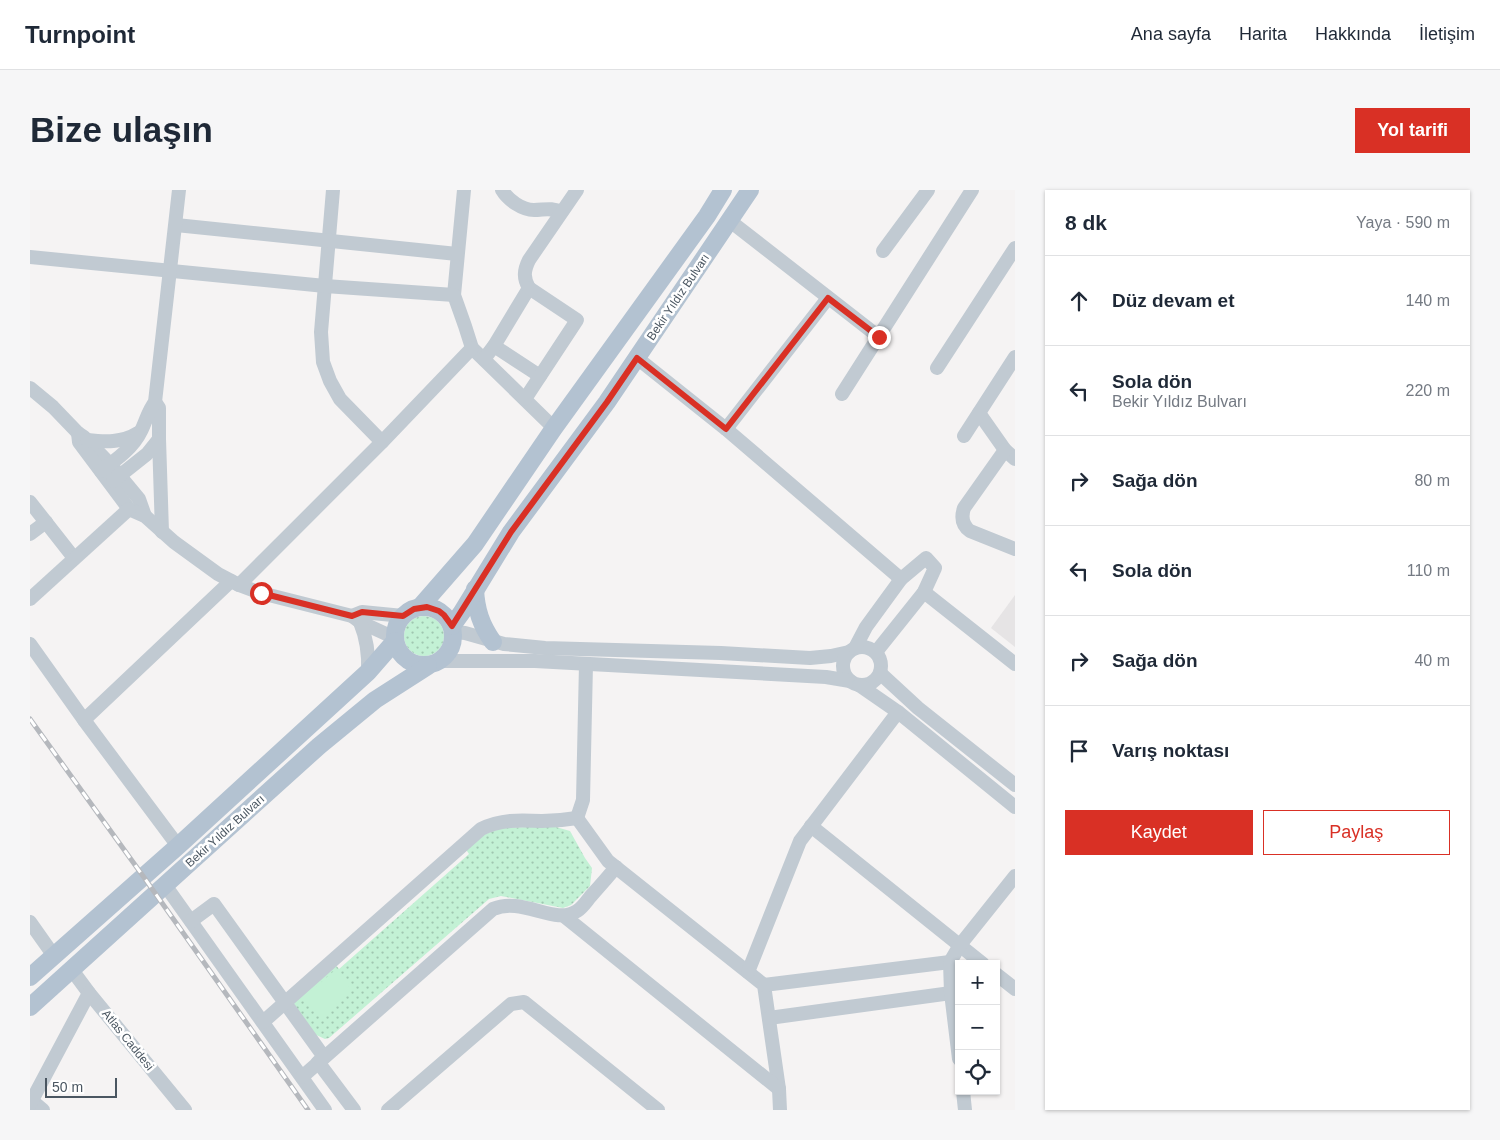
<!DOCTYPE html>
<html lang="tr">
<meta charset="utf-8">
<style>
body{margin:0;font-family:Arial,sans-serif;background:#f6f6f7;color:#1f2937}
.controls{position:absolute;right:15px;bottom:15px;display:grid;overflow:hidden;border-radius:0px;box-shadow:0 1px 4px #0004}
.controls button{width:45px;height:45px;display:grid;place-items:center;padding:0;border:0;border-bottom:1px solid #e0e1e3;background:#fff;color:#1f2937;font:25px sans-serif}
.scale{position:absolute;left:15px;bottom:12px;width:72px;box-sizing:border-box;padding-left:5px;border:2px solid #4a5661;border-top:0;font-size:14px;line-height:18px;white-space:nowrap;color:#4a5661;-webkit-text-stroke:4px #fff;paint-order:stroke}
.stop{position:absolute;width:15px;height:15px;margin:-11px;border:4px solid #d93025;border-radius:50%;background:#fff}
.stop.end{background:#d93025;border-color:#fff;box-shadow:0 1px 5px #0008}
.list{margin:0;padding:0;list-style:none}
h2{display:flex;justify-content:space-between;align-items:center;height:65px;margin:0;padding:0 20px;font-size:21px}
h2 small{font-size:16px;font-weight:400;color:#747a83}
.list li{display:grid;grid-template-columns:32px 1fr auto;gap:15px;align-items:center;box-sizing:border-box;height:90px;padding:0 20px;border-top:1px solid #e0e1e3}
.list b{display:block;font-size:19px;white-space:nowrap}
.list p{margin:0;font-size:16px;white-space:nowrap;color:#747a83}
.list em{font-size:16px;font-style:normal;color:#747a83}
.actions{display:flex;gap:10px;padding:15px 20px}
.actions a{flex:1;padding:11px 0;border:1px solid #d93025;border-radius:0px;text-align:center;font-size:18px;color:#d93025}
.actions .main{background:#d93025;color:#fff}
.icon{flex:none;width:28px;height:28px;fill:none;stroke:currentColor;stroke-width:2;stroke-linecap:round;stroke-linejoin:round}
.map{position:relative;flex:none;width:985px;height:920px;overflow:hidden;border-radius:0px}
header{display:flex;align-items:center;gap:30px;box-sizing:border-box;height:70px;padding:0 25px;background:#fff;border-bottom:1px solid #e0e1e3}
header strong{font-size:24px}
nav{display:flex;gap:28px;margin-inline-start:auto;font-size:18px}
.intro{display:flex;align-items:center;justify-content:space-between;box-sizing:border-box;height:120px;padding:0 30px}
h1{margin:0;font-size:35px}
.button{padding:12px 22px;border-radius:0px;background:#d93025;color:#fff;font-size:18px;font-weight:700}
main{display:flex;gap:30px;padding:0 30px}
aside{flex:1;background:#fff;border-radius:0px;box-shadow:0 1px 4px #0004}
.map>svg:first-child{display:block}
.education{fill:#e6e4e5}
.grass{fill:url(#grass-dots)}
.pitch{fill:#c3f1d5}
.lines{fill:none;stroke-linecap:round;stroke-linejoin:round}
.minor{stroke:#c1cad2;stroke-width:14}
.major{stroke:#b3c2d1;stroke-width:18}
.rail-casing{stroke:#b5b8bd;stroke-width:5}
.rail{stroke:#fff;stroke-width:3;stroke-dasharray:9;stroke-linecap:butt}
.route{stroke:#d93025;stroke-width:6}
.labels{text-anchor:middle;stroke-width:5;stroke-linejoin:round;paint-order:stroke}
.street-label{font-size:12px;fill:#4a5661;stroke:#fff}
</style>
<header>
<strong>Turnpoint</strong>
<nav><a>Ana sayfa</a><a>Harita</a><a>Hakkında</a><a>İletişim</a></nav>
</header>
<div class="intro"><h1>Bize ulaşın</h1><a class="button">Yol tarifi</a></div>
<main>
<div class="map">
<svg width="985" height="920" viewBox="0 0 985 920">
<defs>
<pattern id="grass-dots" width="8" height="8" patternUnits="userSpaceOnUse" patternTransform="scale(1.25)"><rect width="8" height="8" fill="#c3f1d5"/><path d="M2 2h.1M6 6h.1" fill="none" stroke="#a0c6b0" stroke-width="1.8" stroke-linecap="round"/></pattern>
</defs>
<rect width="100%" height="100%" fill="#f5f3f3"/>
<polygon class="education" points="985,405 985,457 961,438"/>
<g class="grass">
<circle cx="394" cy="446" r="20"/>
<polygon points="499,637 526,637 540,641 555,668 562,678 560,696 541,715 533,718 471,706 459,709 299,848 295,849 284,844 264,814 265,809 304,773 309,779 439,664 435,658 453,645 471,638"/>
</g>
<polygon class="pitch" points="305,780 322,800 291,827 274,807"/>
<g class="lines">
<g class="minor">
<polyline points="303,0 291,142 293,172 300,191 310,209 352,252"/>
<polyline points="434,0 424,105 435,136 442,158 524,238"/>
<path d="M 472,0 C 478,10 492,20 504,20 C 514,20 522,17 531,22"/>
<polyline points="700,31 849,147"/>
<polyline points="146,35 427,64"/>
<polyline points="853,61 898,0"/>
<polyline points="0,67 295,96 424,105"/>
<polyline points="464,156 510,186"/>
<polyline points="607,168 696,239 871,389"/>
<path d="M 454,169 L 464,156 L 499,98 C 493,88 494,80 499,70 L 547,0"/>
<polyline points="907,178 985,58"/>
<polyline points="0,198 23,217 48,243 54,247 80,274 109,309 115,326"/>
<polyline points="812,204 942,0"/>
<polyline points="495,209 547,130 499,98"/>
<polyline points="125,212 129,218 129,249 132,342"/>
<polyline points="949,223 975,260 985,269"/>
<polyline points="696,239 798,108"/>
<polyline points="48,243 49,252 99,319 115,326 144,352 188,384 209,395 231,403 322,426 330,432 365,448"/>
<polyline points="934,246 985,167"/>
<path d="M 57,250 C 75,252 92,253 108,243"/>
<path d="M 975,260 L 934,318 C 931,327 932,335 940,341 L 985,359"/>
<path d="M 71,281 C 86,270 103,258 111,241 C 116,231 118,221 125,212 L 149,0"/>
<polyline points="83,291 117,264 129,249"/>
<polyline points="0,312 44,368"/>
<polyline points="0,344 16,332"/>
<polyline points="209,395 352,252 442,158"/>
<polyline points="894,402 985,474"/>
<polyline points="0,409 99,319"/>
<polyline points="322,426 332,422 373,426"/>
<path d="M 330,432 C 337,449 339,464 338,482"/>
<polyline points="423,442 435,443 474,454 515,458 691,463 780,468 801,466 819,462"/>
<polyline points="0,454 54,530 148,656"/>
<circle cx="832" cy="476" r="19"/>
<polyline points="825,458 836,437 871,389 896,368 905,378 894,402 846,462"/>
<polyline points="411,471 505,471 796,487 820,491"/>
<polyline points="850,483 888,518 985,595"/>
<polyline points="829,495 868,522 985,617"/>
<polyline points="54,530 201,391"/>
<polyline points="547,628 578,671 734,795 749,899 750,920"/>
<polyline points="547,628 553,610 556,474"/>
<polyline points="781,636 953,774"/>
<polyline points="135,695 295,920"/>
<polyline points="534,726 749,899"/>
<polyline points="161,731 184,714 294,867"/>
<polyline points="0,732 24,766"/>
<polyline points="42,780 59,803 155,920"/>
<polyline points="718,782 770,651 868,522"/>
<polyline points="966,784 985,799"/>
<polyline points="734,795 920,772"/>
<polyline points="739,828 921,803"/>
<path d="M 233,832 L 451,639 C 471,629 490,630 512,631 C 524,631 535,630 547,628"/>
<polyline points="929,869 921,803 920,772 930,755 985,686"/>
<polyline points="288,872 324,920"/>
<path d="M 272,887 L 463,719 C 492,706 525,736 547,721 C 552,718 556,712 560,707 C 569,697 578,687 586,677"/>
<polyline points="933,901 935,920"/>
<polyline points="0,909 13,920"/>
<polyline points="0,914 59,803"/>
<polyline points="358,920 481,814 494,812 628,920"/>
</g>
<g class="major">
<path d="M 445,399 C 446,420 451,435 463,452"/>
<circle cx="394" cy="446" r="29"/>
<polyline points="390,417 445,354 524,238 677,26 693,0"/>
<polyline points="422,436 432,422 481,342 577,212 720,0"/>
<polyline points="0,787 148,656 338,482 365,451"/>
<polyline points="0,817 289,556 345,510 398,476"/>
</g>
<g class="rail-casing">
<polyline id="rail" points="0,529 113,686 278,920"/>
</g>
<use href="#rail" class="rail"/>
</g>
<g class="lines">
<polyline class="route" points="231,403 322,426 332,422 373,426 384,419 397,417 409,421 414,425 422,436 481,342 577,212 607,168 696,239 798,108 849,147"/>
</g>
<g class="labels">
<g class="street-label">
<text transform="translate(648 107) rotate(-56)" y="4">Bekir Yıldız Bulvarı</text>
<text transform="translate(195 641) rotate(-42)" y="4">Bekir Yıldız Bulvarı</text>
<text transform="translate(98 850) rotate(51)" y="4">Atlas Caddesi</text>
</g>
</g>
</svg>
<div class="controls">
<button>+</button>
<button>−</button>
<button><svg class="icon" aria-label="locate" viewBox="0 0 24 24"><circle cx="12" cy="12" r="6"/><path d="M12 2v4M12 18v4M2 12h4M18 12h4"/></svg></button>
</div>
<div class="scale">50 m</div>
<div class="stop" style="left:231px;top:403px"></div>
<div class="stop end" style="left:849px;top:147px"></div>
</div>
<aside>
<h2>8 dk<small>Yaya · 590 m</small></h2>
<ul class="list">
<li><svg class="icon" aria-label="ahead" viewBox="0 0 24 24"><path d="M12 20V5M6 11l6-6 6 6"/></svg><div><b>Düz devam et</b></div><em>140 m</em></li>
<li><svg class="icon" aria-label="left" viewBox="0 0 24 24"><path d="M17 20v-9H6M10 6l-5 5 5 5"/></svg><div><b>Sola dön</b><p>Bekir Yıldız Bulvarı</p></div><em>220 m</em></li>
<li><svg class="icon" aria-label="right" viewBox="0 0 24 24"><path d="M7 20v-9h11M14 6l5 5-5 5"/></svg><div><b>Sağa dön</b></div><em>80 m</em></li>
<li><svg class="icon" aria-label="left" viewBox="0 0 24 24"><path d="M17 20v-9H6M10 6l-5 5 5 5"/></svg><div><b>Sola dön</b></div><em>110 m</em></li>
<li><svg class="icon" aria-label="right" viewBox="0 0 24 24"><path d="M7 20v-9h11M14 6l5 5-5 5"/></svg><div><b>Sağa dön</b></div><em>40 m</em></li>
<li><svg class="icon" aria-label="arrive" viewBox="0 0 24 24"><path d="M6 21V4h12l-3 4 3 4H6"/></svg><div><b>Varış noktası</b></div></li>
</ul>
<div class="actions"><a class="main">Kaydet</a><a>Paylaş</a></div>
</aside>
</main>
